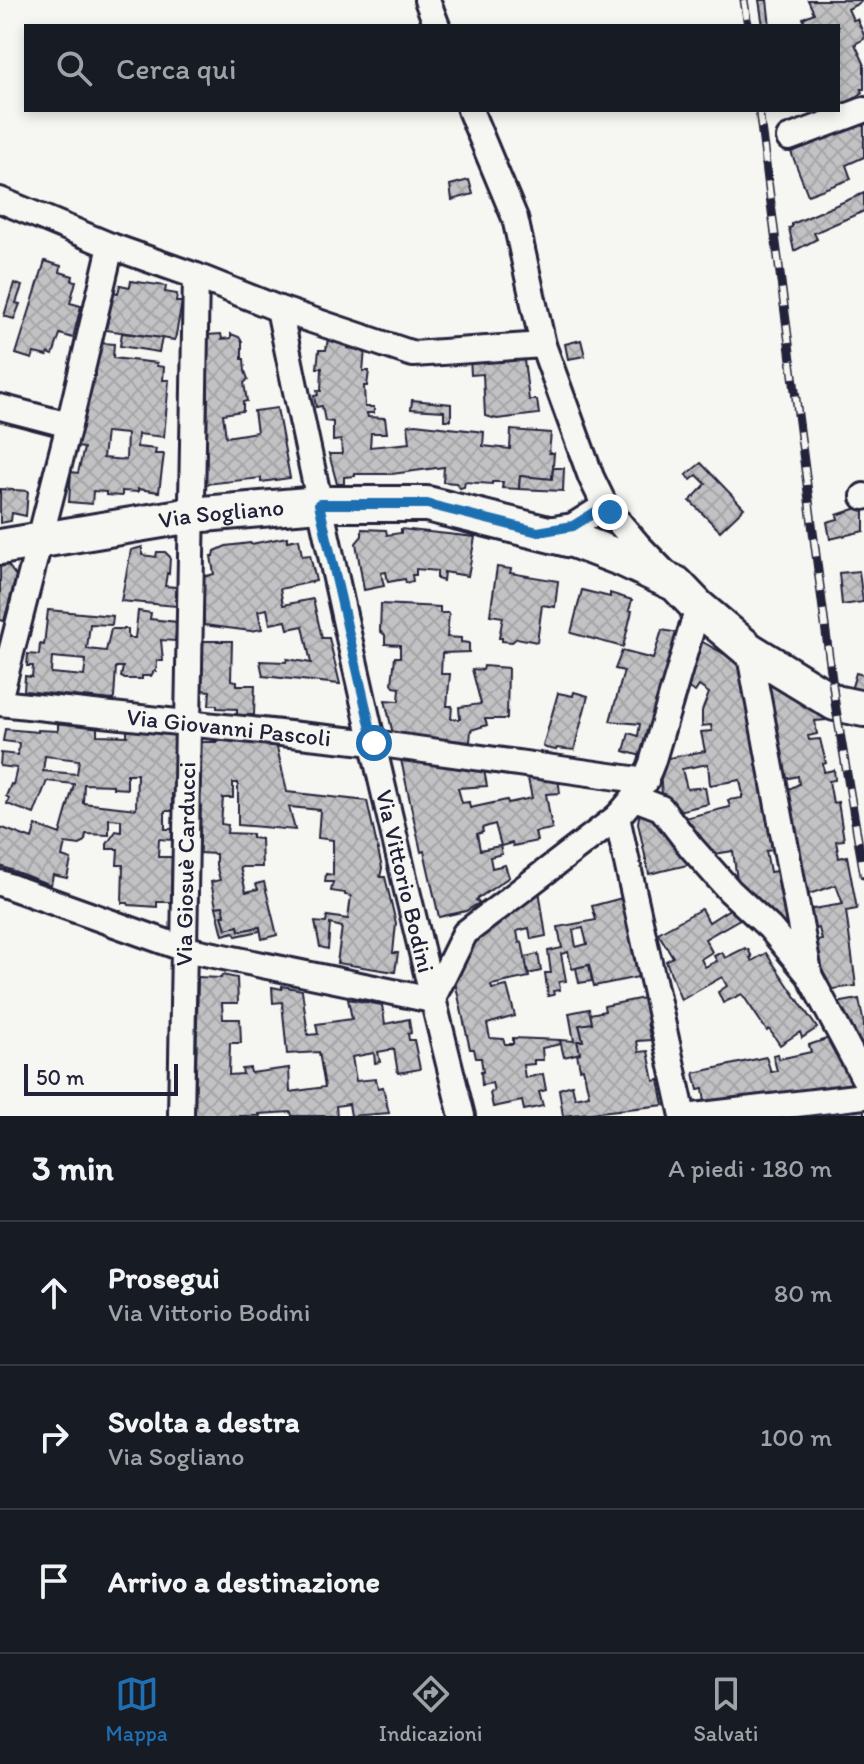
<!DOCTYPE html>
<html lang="it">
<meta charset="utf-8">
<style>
body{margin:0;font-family:Itim,sans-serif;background:#20242c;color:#f1f3f6}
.scale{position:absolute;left:24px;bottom:20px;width:154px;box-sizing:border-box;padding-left:8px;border:4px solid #22223b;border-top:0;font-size:22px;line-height:28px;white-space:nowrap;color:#22223b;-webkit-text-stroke:6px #f6f6f2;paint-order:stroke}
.stop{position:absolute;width:24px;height:24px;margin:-18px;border:6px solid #1f6fb2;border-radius:50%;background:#fff}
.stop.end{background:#1f6fb2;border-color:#fff;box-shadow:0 2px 8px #0008}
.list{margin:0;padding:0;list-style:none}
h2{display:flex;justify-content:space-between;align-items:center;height:104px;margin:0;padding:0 32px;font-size:34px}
h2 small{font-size:26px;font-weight:400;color:#9ea1a6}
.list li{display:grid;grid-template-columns:52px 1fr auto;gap:24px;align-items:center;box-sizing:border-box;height:144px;padding:0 32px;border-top:2px solid #363941}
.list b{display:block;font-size:30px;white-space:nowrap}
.list p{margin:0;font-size:26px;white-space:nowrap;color:#9ea1a6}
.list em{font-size:26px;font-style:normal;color:#9ea1a6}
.icon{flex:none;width:44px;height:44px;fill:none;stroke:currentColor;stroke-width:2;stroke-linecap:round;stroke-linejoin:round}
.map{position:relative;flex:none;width:864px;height:1116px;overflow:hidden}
.search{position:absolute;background:#171b24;box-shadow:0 4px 12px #0003;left:24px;right:24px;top:24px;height:88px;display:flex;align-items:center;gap:20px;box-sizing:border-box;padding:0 28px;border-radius:0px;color:#9ea1a6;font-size:30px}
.sheet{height:536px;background:#171b24}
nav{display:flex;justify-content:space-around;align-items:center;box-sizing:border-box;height:112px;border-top:2px solid #363941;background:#171b24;font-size:22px;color:#9ea1a6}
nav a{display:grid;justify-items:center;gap:4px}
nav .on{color:#1f6fb2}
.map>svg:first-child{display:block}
.building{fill:url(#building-cross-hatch);stroke:#22223b;stroke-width:2;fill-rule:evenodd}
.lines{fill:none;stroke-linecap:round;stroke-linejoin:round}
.street-casing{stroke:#22223b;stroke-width:30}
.secondary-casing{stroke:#22223b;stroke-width:40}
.street{stroke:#f6f6f2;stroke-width:24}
.secondary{stroke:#f6f6f2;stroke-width:34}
.rail-casing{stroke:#22223b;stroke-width:9}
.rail{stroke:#f6f6f2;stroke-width:6;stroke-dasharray:18;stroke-linecap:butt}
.route{stroke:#1f6fb2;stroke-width:10}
.labels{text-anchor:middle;stroke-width:8;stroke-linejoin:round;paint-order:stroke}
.street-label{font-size:24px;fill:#22223b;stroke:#f6f6f2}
</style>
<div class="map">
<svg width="864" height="1116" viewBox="0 0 864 1116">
<defs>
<pattern id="building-cross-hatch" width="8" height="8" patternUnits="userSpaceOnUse" patternTransform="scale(2)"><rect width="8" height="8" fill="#c2c2c4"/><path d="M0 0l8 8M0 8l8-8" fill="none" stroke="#a6a6a9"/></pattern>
</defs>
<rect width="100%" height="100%" fill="#f6f6f2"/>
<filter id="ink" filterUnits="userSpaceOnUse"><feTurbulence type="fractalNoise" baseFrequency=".0125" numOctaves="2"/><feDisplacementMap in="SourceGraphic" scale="16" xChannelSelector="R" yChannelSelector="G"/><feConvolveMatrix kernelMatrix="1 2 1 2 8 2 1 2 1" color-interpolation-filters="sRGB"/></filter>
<g filter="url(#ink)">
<g class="building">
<polygon points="759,0 767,0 770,26 763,26"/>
<polygon points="808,0 861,0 861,2 848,9 853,20 857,19 864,35 864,39 855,44 864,63 864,89 861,89 862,93 851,101 838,104 838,26 806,26 803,18 814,13"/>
<polygon points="864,120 864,157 846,165 851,179 808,195 791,152 794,150 793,147 825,135 827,138 840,133 839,129"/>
<polygon points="469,180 473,194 452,200 450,185"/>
<polygon points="864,193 864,211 814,233 817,239 794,251 789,228 792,227 792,224"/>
<polygon points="45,261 61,266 60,272 73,276 72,280 76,281 70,303 81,306 73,338 60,334 53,355 48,353 47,356 34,353 32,359 16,354"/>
<polygon points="131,281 166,286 165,292 177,294 176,302 182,302 175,340 106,330 113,292 118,293 120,285 130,287"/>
<polygon points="14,283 22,286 16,303 20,304 14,319 4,316"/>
<polygon points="122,333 162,338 159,352 120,346"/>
<polygon points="221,334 222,339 231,338 231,334 239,337 242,341 242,359 244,359 245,371 248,379 244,383 247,401 243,402 243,411 223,414 226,437 257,432 254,411 277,408 290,478 261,482 261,478 206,484 208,386 204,387 204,377 207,377 207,335"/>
<polygon points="328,339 347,342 347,348 365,350 363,371 369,371 367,386 364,386 365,407 374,407 374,413 367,413 368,417 385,418 387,433 371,433 370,447 410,443 408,425 415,424 484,432 483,446 510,449 511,430 551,433 549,453 554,453 552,479 520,476 519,489 502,488 503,482 492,482 492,484 465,482 464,487 460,488 456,483 443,482 444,467 392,474 355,474 355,476 344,477 344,484 337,484 329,454 342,454 341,440 333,441 333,422 325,421 322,406 316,407 314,396 318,395 317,390 321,391 322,368 317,368 319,350 326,350"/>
<polygon points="581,340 585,356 568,359 565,344"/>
<path d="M 101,343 L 114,344 L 113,358 L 157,363 L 157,366 L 164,367 L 163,380 L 169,380 L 164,437 L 138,434 L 137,447 L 156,449 L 155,454 L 164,454 L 159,492 L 138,489 L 138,492 L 122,491 L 122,496 L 106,495 L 106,492 L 93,491 L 92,504 L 69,502 L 71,472 L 78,473 L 84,448 L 76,447 ZM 106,432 L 127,434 L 126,460 L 103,458 Z"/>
<polygon points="493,356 494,361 524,360 529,400 537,400 539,414 497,419 485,416 483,374 471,375 470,357"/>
<polygon points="412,400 451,404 451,420 444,420 444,411 411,409"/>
<polygon points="701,463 744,508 720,531 690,501 706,484 697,475 691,480 686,475"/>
<polygon points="553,468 564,468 563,491 519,489 520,476 552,479"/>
<polygon points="0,489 28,491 26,516 12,513 11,521 0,523"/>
<polygon points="864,506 864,531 830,539 827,522 838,519 837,515"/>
<polygon points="362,529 386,530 387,535 401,533 401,529 475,537 468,576 444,572 443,581 437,579 437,571 416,569 416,575 412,575 413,581 406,583 405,579 388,582 386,572 381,573 384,586 364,590 356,543 362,536"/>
<polygon points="287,537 287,541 299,539 302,556 310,555 316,581 280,589 283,605 313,599 322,638 329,638 340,684 263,676 260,661 286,662 287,659 311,663 303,626 288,629 286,621 270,624 267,609 258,611 262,629 251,631 204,625 203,577 214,574 211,556 214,556 215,551 226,546 251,543 251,544"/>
<polygon points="142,547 142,555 156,557 157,552 165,552 170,557 169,574 167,573 165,586 176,587 176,606 121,601 131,550"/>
<polygon points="8,565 16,576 4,621 0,620 0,567"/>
<polygon points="497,567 511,569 510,573 558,581 555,607 542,605 537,642 517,638 512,642 502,641 502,638 499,638 503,617 490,615"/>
<polygon points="859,571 863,602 842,605 839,573"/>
<polygon points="582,590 610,597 610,593 632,600 629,610 632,611 623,647 571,633"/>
<polygon points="381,604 440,607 440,613 449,613 447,637 461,638 461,642 469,643 469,652 442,653 441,674 450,674 447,706 452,706 451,719 460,719 459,707 481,704 472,669 483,670 484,666 508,668 507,719 485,719 487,725 471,730 470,742 393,734 385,700 399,701 400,688 394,687 392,683 395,657 400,657 400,645 385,644 385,635 380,631"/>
<path d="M 48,610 L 113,616 L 112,625 L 90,624 L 87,649 L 106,651 L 111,629 L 128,629 L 128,638 L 135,638 L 138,611 L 151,613 L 150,619 L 177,622 L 175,641 L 161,640 L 163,661 L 157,661 L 156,671 L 154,671 L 151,676 L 142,676 L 142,679 L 125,679 L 121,677 L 123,667 L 116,667 L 114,698 L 113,700 L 24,691 L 25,676 L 32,677 L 33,666 L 27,666 L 28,654 L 39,655 L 40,644 L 44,645 ZM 52,657 L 86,660 L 84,676 L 51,673 Z"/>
<polygon points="662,630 678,633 641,756 624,751 629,733 638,736 640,724 610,721 624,671 615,669 622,651 653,659"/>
<polygon points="699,640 744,665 778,849 766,851 770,872 783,870 794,930 787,933 759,904 755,895 751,898 738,887 733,851 708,855 706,844 699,845 680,819 730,807 728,800 742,798 742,795 743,795 740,780 710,785 708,764 682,769 687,789 705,787 708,804 674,812 662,794 660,773 663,759 705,751 701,732 712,731 711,725 702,726 702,711 709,693 699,686 695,692 685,686"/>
<polygon points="203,641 232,641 231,680 237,681 237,685 255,685 254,715 237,715 237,709 217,708 217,705 209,705 210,691 202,690"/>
<polygon points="856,673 864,675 864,699 849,697"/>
<polygon points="763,683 767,683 825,709 826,720 815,721 817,734 808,736 809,740 820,739 826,763 823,764 824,772 834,770 835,780 829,781 833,803 838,802 844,840 836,841 839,858 847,856 857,909 846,911 856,986 827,990 821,980 815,941 822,940 819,928 812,929 807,910 843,904 836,885 806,895 787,790 799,784 798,776 785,779"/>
<polygon points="574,692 588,696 574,750 557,748 556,750 546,748 543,746 558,693 573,696"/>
<path d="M 58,723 L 97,727 L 97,735 L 127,736 L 127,730 L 139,730 L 139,728 L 177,732 L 176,794 L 172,794 L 172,811 L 165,811 L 165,829 L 173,829 L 172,840 L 159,839 L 158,857 L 172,857 L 171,902 L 157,902 L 157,907 L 129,905 L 128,903 L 122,903 L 123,865 L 117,865 L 118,849 L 107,849 L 107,844 L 116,831 L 121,832 L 121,820 L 109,819 L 109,835 L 86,834 L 85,840 L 80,845 L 65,843 L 62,857 L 71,860 L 67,878 L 53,875 L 51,885 L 0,866 L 0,827 L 32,839 L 36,825 L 60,834 L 74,784 L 47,781 L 34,814 L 7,804 L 9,798 L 6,796 L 11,784 L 13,785 L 17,768 L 0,766 L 1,753 L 18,755 L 19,743 L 3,741 L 5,729 L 38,732 L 38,730 L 58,731 ZM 45,756 L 79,760 L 77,774 L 43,771 ZM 127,774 L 137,774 L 136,809 L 83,803 L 84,784 L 113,785 L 113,788 L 127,789 Z"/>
<polygon points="222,739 239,742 240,739 276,743 287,792 367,801 382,868 380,877 385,877 396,923 393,953 398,953 395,972 337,963 342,927 330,924 328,949 320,947 315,922 326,923 327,916 348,919 351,896 345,895 345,893 331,891 333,882 325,882 326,874 333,875 333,840 318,838 320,810 289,807 295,830 238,825 238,783 233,783 233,798 223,798 221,824 228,825 227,833 252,834 252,838 261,839 262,867 240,867 246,892 258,889 256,884 264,882 277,935 262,939 260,927 239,931 238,926 226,929 222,916 225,915 223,906 216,907 211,882 220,880 216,865 216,854 199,853 201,806 197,806 200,742 217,742"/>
<polygon points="401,760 484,770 487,786 458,788 462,803 469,802 470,808 507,800 508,803 532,798 527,774 558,777 560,793 546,794 552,829 535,832 537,841 513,846 512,843 501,846 495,824 482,828 483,832 477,834 480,850 500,846 502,854 490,857 492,868 505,865 509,877 476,900 479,903 466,911 439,917 424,851 421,852"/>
<polygon points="650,809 696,863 649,874 638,823 639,816"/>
<polygon points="539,890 546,936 531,939 529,928 517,931 519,943 522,942 529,977 491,985 492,989 507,986 515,1016 487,1024 490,1038 503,1039 505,1044 513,1044 513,1038 560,1040 561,1044 542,1048 543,1060 534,1060 534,1064 523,1065 525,1078 543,1074 546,1090 539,1092 543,1106 524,1110 522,1101 493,1107 490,1093 494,1091 492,1083 482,1085 481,1072 483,1072 481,1058 476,1058 474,1049 470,1049 455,982 470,952 467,950 476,932"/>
<path d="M 622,898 L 638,977 L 594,986 L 589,965 L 572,969 L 568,952 L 561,954 L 566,981 L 559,982 L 560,990 L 553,991 L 554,995 L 548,996 L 545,973 L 551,973 L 548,951 L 562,948 L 558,927 L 596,920 L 592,906 ZM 583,928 L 587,944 L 576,947 L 573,930 Z"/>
<polygon points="736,905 745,916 705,939 712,952 701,959 705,967 717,961 714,956 722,952 725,958 745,948 746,950 748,949 752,957 750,958 752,961 766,953 817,1028 802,1038 800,1032 780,1045 769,1029 767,1031 742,994 723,1003 718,992 727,986 722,977 681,1000 666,961 673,957 658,933 701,909 709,922"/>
<polygon points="223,906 225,915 222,916 226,929 238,926 239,931 260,927 260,931 236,936 234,932 223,935 216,907"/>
<polygon points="538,954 541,971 528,974 525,957"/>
<polygon points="589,965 592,981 579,983 576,968"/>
<polygon points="222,975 237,978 238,1003 222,1003 223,1019 240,1019 241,1043 230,1043 229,1075 243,1074 242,1069 250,1068 251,1073 289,1068 290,1092 325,1087 319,1052 287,1054 282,1002 273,1003 272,987 282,989 282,986 302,990 308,1035 318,1034 316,1024 352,1019 348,999 382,1005 385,1024 409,1019 411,1033 408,1034 409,1040 414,1040 420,1069 398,1073 394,1049 378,1052 380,1062 375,1063 374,1053 352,1057 356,1081 376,1079 378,1088 383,1087 389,1113 351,1116 349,1104 336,1106 337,1116 292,1116 291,1112 259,1114 260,1116 195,1116 198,977 221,978"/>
<polygon points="644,998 650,1022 647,1023 651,1040 637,1041 639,1052 648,1051 654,1081 659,1080 664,1105 563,1116 559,1089 572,1085 575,1098 589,1095 583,1068 580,1069 577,1054 580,1053 577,1041 583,1041 579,1025 592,1023 590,1014 605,1011 604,1006"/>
<polygon points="859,999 864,1024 864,1043 857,1044 836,1003"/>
<polygon points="589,1009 592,1023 579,1025 583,1041 577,1041 580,1053 564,1057 560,1040 574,1041 569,1013"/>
<polygon points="835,1036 855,1084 821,1095 767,1096 705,1102 703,1089 698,1090 694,1073 766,1057 771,1072 777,1071 773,1055 778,1054 779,1059 811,1052 809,1045"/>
<polygon points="864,1107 864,1116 828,1116 827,1110"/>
</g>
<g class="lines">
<g class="street-casing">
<g id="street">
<polyline points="427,0 437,26"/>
<polyline points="470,110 515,218 543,345 591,477 605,506 638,545 665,573"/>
<polyline points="789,138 864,110"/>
<polyline points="0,200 111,246 196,276 279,309 413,354 543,345"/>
<path id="s1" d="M 279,309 C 334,579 395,849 462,1116"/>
<polyline points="0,407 69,425"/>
<polyline points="864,497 864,496"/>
<polyline points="546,530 573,526 605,506"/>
<polyline points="749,650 809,972"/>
<polyline points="0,696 69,425 111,246"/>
<path id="s2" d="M 0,703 L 374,743 L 646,781"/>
<polyline points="635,798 661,808 691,847 730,891 770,928 809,975 864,1078"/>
<polyline points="617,817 683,1116"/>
<polyline points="0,883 185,949 432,1000"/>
<path d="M 432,1000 L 465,933 L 617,817 C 633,800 644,785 652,763 L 698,607"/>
<path id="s3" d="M 181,1116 L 196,276"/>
<polyline points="694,1116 864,1096"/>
</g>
</g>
<g class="secondary-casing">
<g id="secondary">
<path id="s4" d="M 0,547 L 192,515 L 319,504 L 427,504 L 576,541 L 623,559 L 676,584 L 698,607 L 749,650 L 835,703 L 864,709"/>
</g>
</g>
<use href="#street" class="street"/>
<use href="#secondary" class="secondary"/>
<g class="rail-casing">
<g id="rail">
<polyline points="744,0 748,26"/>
<polyline points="759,110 835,703 864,875"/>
</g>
</g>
<use href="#rail" class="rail"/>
</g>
</g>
<g class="lines" filter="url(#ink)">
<polyline class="route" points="374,743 319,504 427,504 538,532 573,526 605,506 610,512"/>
</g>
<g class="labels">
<g class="street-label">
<text dy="8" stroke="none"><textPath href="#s4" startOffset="224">Via Sogliano</textPath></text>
<text dy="8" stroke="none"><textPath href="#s2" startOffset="230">Via Giovanni Pascoli</textPath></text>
<text dy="8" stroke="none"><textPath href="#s3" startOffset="252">Via Giosuè Carducci</textPath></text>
<text dy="8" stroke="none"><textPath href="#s1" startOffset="586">Via Vittorio Bodini</textPath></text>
</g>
</g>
</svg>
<div class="scale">50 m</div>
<div class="stop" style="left:374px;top:743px"></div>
<div class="stop end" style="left:610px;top:512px"></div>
<div class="search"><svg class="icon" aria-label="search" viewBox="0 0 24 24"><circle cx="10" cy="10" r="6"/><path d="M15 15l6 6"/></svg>Cerca qui</div>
</div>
<section class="sheet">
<h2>3 min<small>A piedi · 180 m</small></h2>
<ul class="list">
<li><svg class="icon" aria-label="ahead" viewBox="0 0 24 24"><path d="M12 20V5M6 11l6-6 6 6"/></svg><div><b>Prosegui</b><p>Via Vittorio Bodini</p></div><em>80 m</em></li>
<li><svg class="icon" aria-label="right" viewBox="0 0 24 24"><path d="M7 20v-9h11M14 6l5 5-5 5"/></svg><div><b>Svolta a destra</b><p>Via Sogliano</p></div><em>100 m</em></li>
<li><svg class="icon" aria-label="arrive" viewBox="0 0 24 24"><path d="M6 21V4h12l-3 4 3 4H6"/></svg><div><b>Arrivo a destinazione</b></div></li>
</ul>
</section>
<nav>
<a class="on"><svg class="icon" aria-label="map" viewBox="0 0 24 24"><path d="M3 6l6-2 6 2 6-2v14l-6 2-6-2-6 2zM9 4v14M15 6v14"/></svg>Mappa</a>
<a><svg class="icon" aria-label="directions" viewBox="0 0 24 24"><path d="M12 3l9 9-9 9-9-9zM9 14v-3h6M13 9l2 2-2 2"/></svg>Indicazioni</a>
<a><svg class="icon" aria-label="saved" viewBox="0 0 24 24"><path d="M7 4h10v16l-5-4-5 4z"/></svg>Salvati</a>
</nav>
